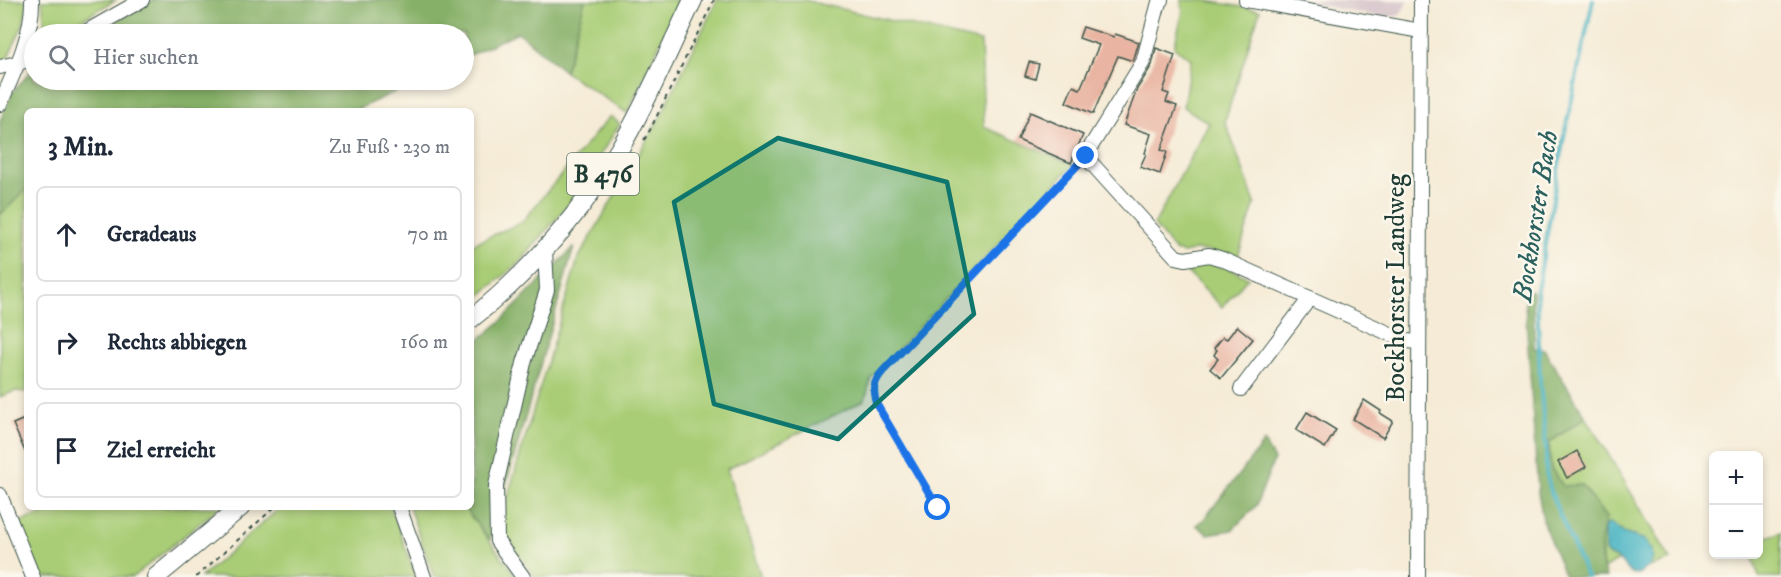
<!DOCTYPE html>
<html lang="de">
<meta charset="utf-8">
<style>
body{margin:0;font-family:"IM FELL DW Pica",serif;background:#f2f2f3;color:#1f2937}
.controls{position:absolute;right:18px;bottom:18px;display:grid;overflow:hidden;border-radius:9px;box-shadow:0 3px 9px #0003}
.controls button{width:54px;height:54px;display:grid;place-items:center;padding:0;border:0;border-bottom:2px solid #e0e1e3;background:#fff;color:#1f2937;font:30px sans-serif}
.stop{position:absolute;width:18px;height:18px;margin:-14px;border:4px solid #1a73e8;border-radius:50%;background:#fff}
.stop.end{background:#1a73e8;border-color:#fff;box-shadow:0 2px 6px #0008}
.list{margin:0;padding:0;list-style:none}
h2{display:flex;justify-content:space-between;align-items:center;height:78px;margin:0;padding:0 24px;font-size:26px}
h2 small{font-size:20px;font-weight:400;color:#747a83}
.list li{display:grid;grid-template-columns:39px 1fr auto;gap:18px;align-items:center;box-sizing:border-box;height:96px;margin:0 12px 12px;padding:0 12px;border:2px solid #e0e1e3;border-radius:9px}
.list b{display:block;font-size:22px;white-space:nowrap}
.list em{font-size:20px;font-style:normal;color:#747a83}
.icon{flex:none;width:33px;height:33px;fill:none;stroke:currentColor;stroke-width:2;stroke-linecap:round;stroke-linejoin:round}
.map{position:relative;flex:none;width:1781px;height:577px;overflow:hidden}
.search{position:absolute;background:#fff;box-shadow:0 3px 9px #0003;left:24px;top:24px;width:450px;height:66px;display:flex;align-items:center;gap:15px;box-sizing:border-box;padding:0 21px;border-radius:33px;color:#747a83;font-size:22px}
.panel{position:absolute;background:#fff;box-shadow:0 3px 9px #0003;left:24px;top:108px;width:450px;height:402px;border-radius:9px}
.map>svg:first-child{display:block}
.industrial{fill:#d2bdc6}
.green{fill:#a9cd76;stroke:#648555;stroke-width:1.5}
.forest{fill:#86b067;stroke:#52764e;stroke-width:1.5}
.water{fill:#47b4c3;stroke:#33787c;stroke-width:1.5}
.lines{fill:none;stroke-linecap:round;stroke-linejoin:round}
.stream{stroke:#47b4c3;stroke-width:4}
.building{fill:#e9b4a1}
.minor-casing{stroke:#3f574c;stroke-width:16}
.major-casing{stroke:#3f574c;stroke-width:20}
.path{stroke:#3f574c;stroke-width:2;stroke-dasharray:4.5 4.5;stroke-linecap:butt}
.minor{stroke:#fff;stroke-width:14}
.major{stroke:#fff;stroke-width:18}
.route{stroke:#1a73e8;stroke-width:8}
.marked{fill:#0f766e;fill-opacity:0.2;stroke:#0f766e;stroke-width:4.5;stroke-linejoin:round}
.labels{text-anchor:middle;stroke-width:5;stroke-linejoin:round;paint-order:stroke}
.shield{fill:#fbf7ec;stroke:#61756b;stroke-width:1.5}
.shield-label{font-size:24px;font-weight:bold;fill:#1f3d34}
.street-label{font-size:26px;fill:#1f3d34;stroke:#fbf7ec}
.water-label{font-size:27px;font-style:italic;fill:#2b615f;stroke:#fbf7ec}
</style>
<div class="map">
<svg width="1781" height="577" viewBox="0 0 1781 577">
<rect width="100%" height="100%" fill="#fbf7ec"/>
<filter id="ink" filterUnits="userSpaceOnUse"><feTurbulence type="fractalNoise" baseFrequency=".0167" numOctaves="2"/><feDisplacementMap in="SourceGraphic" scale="12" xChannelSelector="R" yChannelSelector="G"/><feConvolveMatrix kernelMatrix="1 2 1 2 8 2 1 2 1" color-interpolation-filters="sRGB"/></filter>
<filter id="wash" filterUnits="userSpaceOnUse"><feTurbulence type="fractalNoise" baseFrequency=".008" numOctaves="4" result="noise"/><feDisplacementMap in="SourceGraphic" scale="24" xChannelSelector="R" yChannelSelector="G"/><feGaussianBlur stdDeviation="1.35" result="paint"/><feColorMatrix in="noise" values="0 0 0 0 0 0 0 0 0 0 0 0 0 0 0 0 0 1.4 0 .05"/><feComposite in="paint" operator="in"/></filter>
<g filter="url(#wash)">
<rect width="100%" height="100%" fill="#f5ebd6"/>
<polygon class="industrial" points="1295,0 1408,0 1400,15 1383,18"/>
<g class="green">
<polygon points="0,0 28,0 23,25 6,61 0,62"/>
<polygon points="42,0 116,0 59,32 50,34 45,29"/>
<polygon points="585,0 680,0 627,113 565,72"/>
<polygon points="717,0 804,0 981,42 984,127 1073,165 871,378 865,400 727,469 761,577 535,577 499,526 578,259 659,119"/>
<polygon points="1181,0 1202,0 1260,10 1225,121 1255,203 1236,262 1209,251 1194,250 1184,253 1175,251 1154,225 1209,123 1183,107 1191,59 1174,47 1183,11"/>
<polygon points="610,116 620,124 568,205 520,262 471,303 471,245 522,222"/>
<polygon points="27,189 27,392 15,391 0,397 0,215"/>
<polygon points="1199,260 1212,260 1248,278 1222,307 1181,266"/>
<polygon points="1586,417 1671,560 1649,567 1650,566 1645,540 1624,533 1610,523 1608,555 1619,560 1603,569 1601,540 1606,518 1582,485 1563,486 1551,468 1549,443"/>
<polygon points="60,507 220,507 133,577 41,577 18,523"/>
<polygon points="281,507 391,507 416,577 201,577"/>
<polygon points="409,507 464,507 517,577 434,577"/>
<polygon points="1781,532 1781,577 1759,577 1752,555 1758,554 1759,540"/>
</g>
<g class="forest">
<polygon points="153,0 585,0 565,72 518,32 464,58 464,34 94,34"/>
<polygon points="34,69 34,80 420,80 354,111 27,111 27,189 0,215 0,121 12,93 30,72"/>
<polygon points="574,247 490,541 464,507 471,507 471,346 499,323"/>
<path d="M 1530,290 L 1533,292 L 1534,348 L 1544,349 L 1586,417 L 1548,443 L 1551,468 L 1563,486 L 1582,485 L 1606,518 C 1601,538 1598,558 1606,577 L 1565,577 L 1544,525 L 1538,492 L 1525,302 Z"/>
<polygon points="1264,442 1274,460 1256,506 1232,530 1208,534 1196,525 1204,519"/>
</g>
<polygon class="water" points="1610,523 1624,533 1645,540 1652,550 1653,558 1650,566 1638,574 1630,573 1619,560 1608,555 1605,551 1604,528 1606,525"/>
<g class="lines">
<polyline class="stream" points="1587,577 1558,511 1551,492 1546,472 1546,448 1540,381 1537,291 1564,136 1593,0"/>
</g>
<g id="blocks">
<g class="building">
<polygon points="1083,27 1114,37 1115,34 1139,42 1133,61 1118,56 1093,114 1066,102 1073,86 1080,89 1099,45 1079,38"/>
<polygon points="1156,48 1175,55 1163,92 1169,94 1166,102 1177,106 1161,150 1167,152 1160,174 1140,167 1146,154 1145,153 1151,134 1124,125 1137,89 1152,65"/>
<polygon points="1029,62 1039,64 1035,79 1025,76"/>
<polygon points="1030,112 1083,135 1071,163 1018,140"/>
<polygon points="1237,326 1253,339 1221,378 1210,369 1218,359 1214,355 1217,350 1214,348 1223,337 1227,339"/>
<polygon points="1364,400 1381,411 1380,413 1393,421 1383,438 1353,419"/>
<polygon points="1307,412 1336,430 1325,448 1296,430"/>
<polygon points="27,418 27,456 13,424"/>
<polygon points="1577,451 1586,467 1567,478 1558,462"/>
</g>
</g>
</g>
<g filter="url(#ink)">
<use href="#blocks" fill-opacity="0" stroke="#3f574c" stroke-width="1.5"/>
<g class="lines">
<g class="minor-casing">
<g id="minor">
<polyline points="1161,0 1159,2 1143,62 1085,156 1176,257 1185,259 1209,255 1222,259 1406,341 1418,342"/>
<polyline points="1246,0 1421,31"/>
<polyline points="82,34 142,0"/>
<polyline points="0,67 34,59"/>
<path d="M 0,104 C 14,73 33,34 32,0"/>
<polyline points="1241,389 1310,298"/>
<polyline points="0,495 33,577"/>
<polyline points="399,507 424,577"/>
<polyline points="523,577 497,541 496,485 524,363 547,290 545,250"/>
<polyline points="1418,577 1421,0"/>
</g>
</g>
<g class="major-casing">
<g id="major">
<path d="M 471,319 C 531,271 581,213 620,148 C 648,101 669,49 693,0"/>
<polyline points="156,577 241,507"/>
</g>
</g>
<g class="path">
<polyline points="644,140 650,130 714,0"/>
<path d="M 938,509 L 877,405 C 872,391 873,382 883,371 L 1077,165"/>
<polyline points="196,577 275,507"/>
</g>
<use href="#minor" class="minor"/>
<use href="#major" class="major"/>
</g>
</g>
<g class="lines" filter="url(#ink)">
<path class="route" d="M 938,508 L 877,405 C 872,391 873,382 883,371 L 1086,156"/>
</g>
<path class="marked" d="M 778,138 L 947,182 L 974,314 L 838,439 L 714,404 L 674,202 Z"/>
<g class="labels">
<rect class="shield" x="567" y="153" width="72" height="42" rx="4.5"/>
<g class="shield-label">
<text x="603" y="182">B 476</text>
</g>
<g class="street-label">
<text transform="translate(1395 288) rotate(-90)" y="9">Bockhorster Landweg</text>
</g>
<g class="water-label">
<text transform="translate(1535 216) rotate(-81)" y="9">Bockhorster Bach</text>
</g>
</g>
</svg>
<div class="controls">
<button>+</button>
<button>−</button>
</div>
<div class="stop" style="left:938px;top:508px"></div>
<div class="stop end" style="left:1086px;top:156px"></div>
<div class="search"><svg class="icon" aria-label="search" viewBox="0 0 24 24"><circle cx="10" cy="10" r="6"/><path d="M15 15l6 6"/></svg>Hier suchen</div>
<section class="panel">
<h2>3 Min.<small>Zu Fuß · 230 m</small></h2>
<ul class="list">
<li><svg class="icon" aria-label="ahead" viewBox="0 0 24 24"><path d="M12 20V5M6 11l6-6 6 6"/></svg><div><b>Geradeaus</b></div><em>70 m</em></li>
<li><svg class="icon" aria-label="right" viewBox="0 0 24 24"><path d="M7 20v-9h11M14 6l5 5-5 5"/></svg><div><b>Rechts abbiegen</b></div><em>160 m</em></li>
<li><svg class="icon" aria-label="arrive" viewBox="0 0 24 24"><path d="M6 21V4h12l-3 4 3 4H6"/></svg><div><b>Ziel erreicht</b></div></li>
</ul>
</section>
</div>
